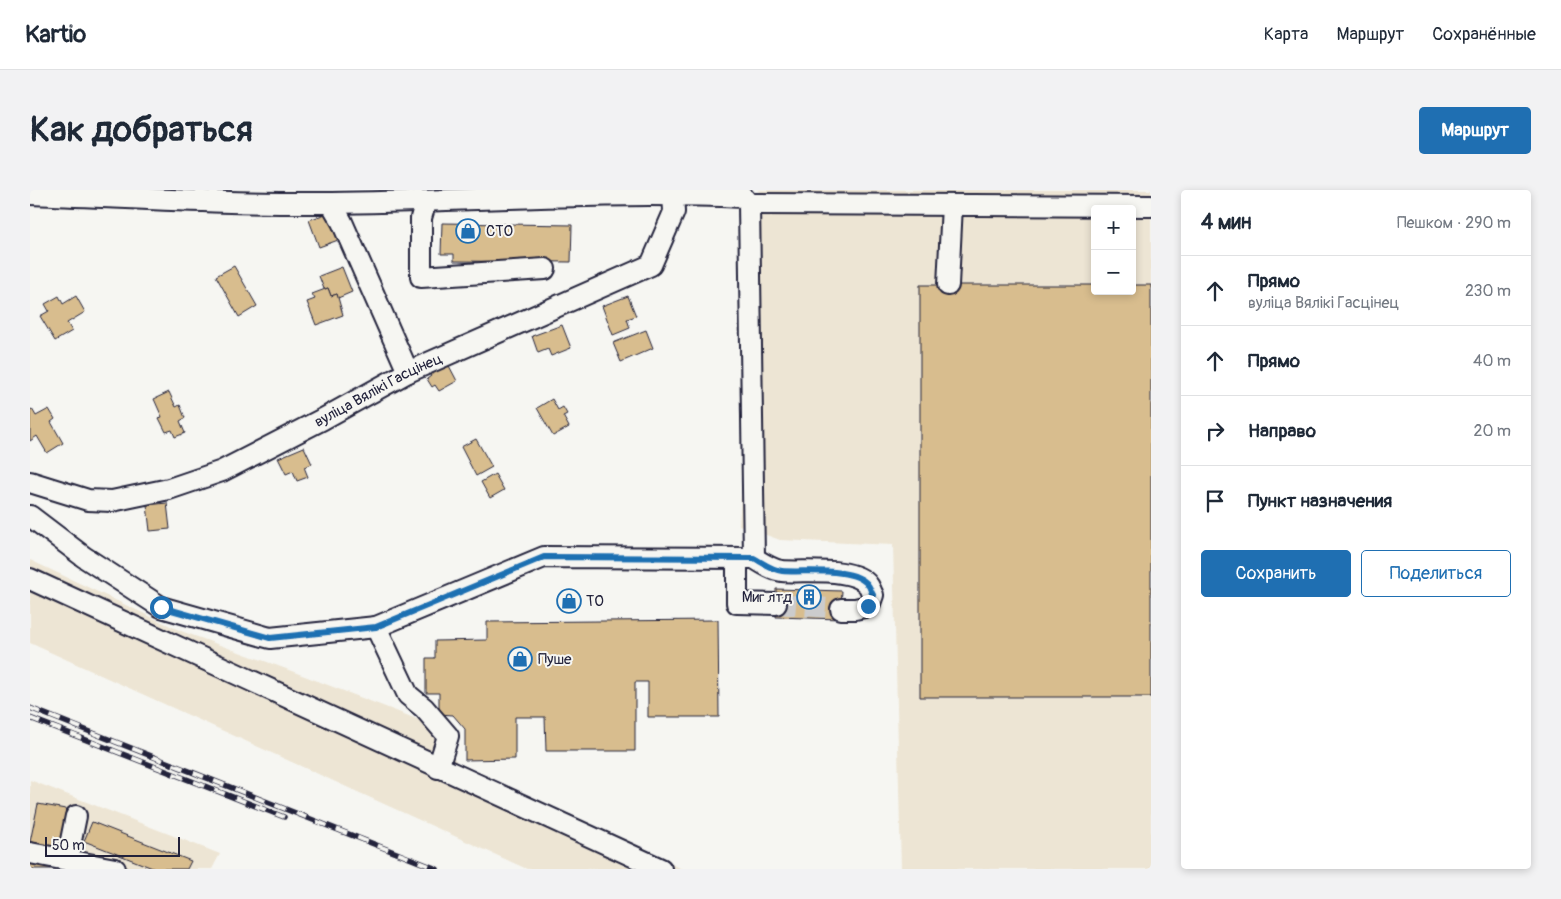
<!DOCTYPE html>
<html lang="ru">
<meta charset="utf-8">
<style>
body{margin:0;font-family:Pangolin,sans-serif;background:#f2f2f3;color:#1f2937}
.controls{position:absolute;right:15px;top:15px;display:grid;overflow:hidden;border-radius:5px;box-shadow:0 2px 8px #0003}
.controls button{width:45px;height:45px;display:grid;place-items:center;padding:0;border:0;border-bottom:1px solid #e0e1e3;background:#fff;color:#1f2937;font:25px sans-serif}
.scale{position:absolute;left:15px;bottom:12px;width:135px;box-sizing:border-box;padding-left:5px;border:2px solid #22223b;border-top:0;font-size:14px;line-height:18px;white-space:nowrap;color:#22223b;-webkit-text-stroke:4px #f6f6f2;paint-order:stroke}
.stop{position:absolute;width:15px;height:15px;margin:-11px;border:4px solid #1f6fb2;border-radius:50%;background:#fff}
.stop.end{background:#1f6fb2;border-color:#fff;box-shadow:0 1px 5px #0008}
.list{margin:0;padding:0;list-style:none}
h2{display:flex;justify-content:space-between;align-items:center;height:65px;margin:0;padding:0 20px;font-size:21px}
h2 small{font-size:16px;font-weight:400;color:#747a83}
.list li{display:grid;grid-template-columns:32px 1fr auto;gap:15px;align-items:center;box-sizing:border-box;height:70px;padding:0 20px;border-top:1px solid #e0e1e3}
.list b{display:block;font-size:19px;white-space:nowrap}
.list p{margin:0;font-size:16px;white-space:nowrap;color:#747a83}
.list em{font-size:16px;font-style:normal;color:#747a83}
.actions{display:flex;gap:10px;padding:15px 20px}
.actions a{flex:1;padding:11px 0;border:1px solid #1f6fb2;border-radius:5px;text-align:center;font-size:18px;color:#1f6fb2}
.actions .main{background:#1f6fb2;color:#fff}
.icon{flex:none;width:28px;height:28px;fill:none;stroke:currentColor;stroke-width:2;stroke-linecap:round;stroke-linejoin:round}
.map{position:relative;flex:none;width:1121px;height:679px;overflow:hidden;border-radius:5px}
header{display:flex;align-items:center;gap:30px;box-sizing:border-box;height:70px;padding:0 25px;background:#fff;border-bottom:1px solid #e0e1e3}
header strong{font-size:24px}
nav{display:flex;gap:28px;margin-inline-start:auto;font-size:18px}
.intro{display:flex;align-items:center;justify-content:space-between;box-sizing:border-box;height:120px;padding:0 30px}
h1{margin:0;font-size:35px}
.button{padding:12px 22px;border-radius:5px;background:#1f6fb2;color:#fff;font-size:18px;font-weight:700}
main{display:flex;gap:30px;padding:0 30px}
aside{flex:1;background:#fff;border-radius:5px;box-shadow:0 2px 8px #0003}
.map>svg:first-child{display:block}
.built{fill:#ede5d4;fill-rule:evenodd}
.building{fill:#d8bd8e;stroke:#22223b}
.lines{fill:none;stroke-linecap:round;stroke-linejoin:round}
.minor-tunnel{stroke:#cccccd;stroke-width:20;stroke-dasharray:20 10;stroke-linecap:butt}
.minor-casing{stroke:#22223b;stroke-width:24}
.minor{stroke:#f6f6f2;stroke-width:20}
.rail-casing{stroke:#22223b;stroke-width:5.5}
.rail{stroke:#f6f6f2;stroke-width:4;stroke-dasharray:11;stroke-linecap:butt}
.route{stroke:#1f6fb2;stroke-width:6}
.labels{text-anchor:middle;stroke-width:4;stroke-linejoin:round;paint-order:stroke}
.poi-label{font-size:15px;fill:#22223b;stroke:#f6f6f2;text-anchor:start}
.street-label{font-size:15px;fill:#22223b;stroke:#f6f6f2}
</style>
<header>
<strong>Kartio</strong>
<nav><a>Карта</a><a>Маршрут</a><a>Сохранённые</a></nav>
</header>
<div class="intro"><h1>Как добраться</h1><a class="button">Маршрут</a></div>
<main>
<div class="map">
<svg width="1121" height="679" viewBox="0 0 1121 679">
<rect width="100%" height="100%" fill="#f6f6f2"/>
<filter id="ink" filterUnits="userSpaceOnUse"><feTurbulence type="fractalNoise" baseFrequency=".02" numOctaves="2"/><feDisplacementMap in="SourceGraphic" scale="10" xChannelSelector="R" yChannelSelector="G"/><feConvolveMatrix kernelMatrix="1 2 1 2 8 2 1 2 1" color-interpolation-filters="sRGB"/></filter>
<g filter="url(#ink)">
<g class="built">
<path d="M 727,0 L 1121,0 L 1121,679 L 871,679 L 863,355 L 750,350 L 709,335 L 731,3 ZM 1065,19 L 1102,19 L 1102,101 L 1065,101 Z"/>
<polygon points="0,370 151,441 251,477 405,536 428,574 652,679 497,679 0,453"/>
<polygon points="0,590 190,664 182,679 0,679"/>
</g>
<g class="building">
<polygon points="301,22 311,49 289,57 279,30"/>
<polygon points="412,33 542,35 541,72 424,71 424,64 411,64"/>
<polygon points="204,76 227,116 209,127 186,86"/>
<polygon points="312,77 322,102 308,108 307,104 301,106 298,98 294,99 289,86"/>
<polygon points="890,95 1065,95 1065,101 1102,101 1102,95 1121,95 1121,507 890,507"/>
<polygon points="298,98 301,106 307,104 313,125 286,135 277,112 285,109 282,104"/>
<polygon points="29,106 33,114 46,106 55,122 37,133 42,141 25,151 10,126 19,121 15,114"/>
<polygon points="598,106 606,126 597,129 600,138 583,145 572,116"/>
<polygon points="532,135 541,158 521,166 518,159 508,163 502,146"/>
<polygon points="616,140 623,158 591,172 583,153"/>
<polygon points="416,170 427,191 409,201 405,195 402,197 397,189 401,186 398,181"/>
<polygon points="139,202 146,217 150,215 155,228 150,231 155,243 145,247 142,240 136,242 129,228 132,227 124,209"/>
<polygon points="522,209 528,220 533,217 537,224 533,226 539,237 523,246 507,218"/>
<polygon points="2,219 6,226 19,219 25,229 21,232 33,253 17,263 7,246 0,251 0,220"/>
<polygon points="446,249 462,277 446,286 431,257"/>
<polygon points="274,257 282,274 274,277 278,287 267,291 263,281 256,284 248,268"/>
<polygon points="465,284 474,300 460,308 451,292"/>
<polygon points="137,313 140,339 120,341 117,315"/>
<polygon points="746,399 812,401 810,429 746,427"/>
<polygon points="688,430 689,527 618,527 618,492 605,492 605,561 516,561 515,527 485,527 485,569 435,570 435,539 423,525 409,524 409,503 396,503 396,468 405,468 405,451 457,450 457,432"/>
<polygon points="8,614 41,620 33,659 0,652"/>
<polygon points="62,632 161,671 157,679 125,679 54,651"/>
<polygon points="0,671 40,679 0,679"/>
</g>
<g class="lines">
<polyline class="minor-tunnel" points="746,414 811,419"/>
<g class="minor-casing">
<g id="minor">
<path d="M 0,4 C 100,8 201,14 302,13 C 439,11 576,1 713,7 L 719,14 L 724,368"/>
<polyline points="396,11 391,28 391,87 515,79"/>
<polyline points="301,13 312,32 378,182"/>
<polyline points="719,14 1121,16"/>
<polyline points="918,95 922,15"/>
<path id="s1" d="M 0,292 L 58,310 L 82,311 L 139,299 L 192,281 L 293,229 L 378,182 L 621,75 L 644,22 L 643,4"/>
<path d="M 0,326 L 54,367 L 131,417 L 240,448 L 346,437 L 514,367 L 724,368 C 732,373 742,380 752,381 C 773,383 824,376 838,395 C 840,397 841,402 843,405 L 839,416 L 825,419 L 811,419"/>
<polyline points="707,368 707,413 746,414"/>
<polyline points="0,389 631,679"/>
<polyline points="346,437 378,505 394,518 418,546 408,578"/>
<polyline points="0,663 85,679"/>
<polyline points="37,670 46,626"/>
</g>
</g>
<use href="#minor" class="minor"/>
<g class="rail-casing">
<g id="rail">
<polyline points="0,518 407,679"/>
<polyline points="0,528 254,627"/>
</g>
</g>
<use href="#rail" class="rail"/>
</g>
</g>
<g class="lines" filter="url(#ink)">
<path class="route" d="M 131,417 L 240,448 L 346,437 L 514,367 L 724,368 C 733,373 742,380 752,381 C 773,383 824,376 838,395 C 840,397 841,402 843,405 L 838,416"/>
</g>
<defs>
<g id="shop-ring" transform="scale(1.25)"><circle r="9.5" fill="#f6f6f2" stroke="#1f6fb2" stroke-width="1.5"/><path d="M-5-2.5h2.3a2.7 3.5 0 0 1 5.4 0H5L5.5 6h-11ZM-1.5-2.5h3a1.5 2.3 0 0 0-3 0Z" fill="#1f6fb2"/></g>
<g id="building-ring" transform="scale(1.25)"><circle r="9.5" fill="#f6f6f2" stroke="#1f6fb2" stroke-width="1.5"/><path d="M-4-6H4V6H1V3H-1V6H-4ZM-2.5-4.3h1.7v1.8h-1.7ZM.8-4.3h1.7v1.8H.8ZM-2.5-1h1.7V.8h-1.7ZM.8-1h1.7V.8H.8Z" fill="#1f6fb2"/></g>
</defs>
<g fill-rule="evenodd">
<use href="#shop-ring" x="438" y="41"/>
<use href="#building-ring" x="779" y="407"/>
<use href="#shop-ring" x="539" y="411"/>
<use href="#shop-ring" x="490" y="469"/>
</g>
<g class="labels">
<g class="poi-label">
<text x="456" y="46">СТО</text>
<text x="762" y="412" text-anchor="end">Миг лтд</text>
<text x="556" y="416">ТО</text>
<text x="508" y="474">Пуше</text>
</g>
<g class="street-label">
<text dy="5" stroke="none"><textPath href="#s1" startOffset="375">вуліца Вялікі Гасцінец</textPath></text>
</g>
</g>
</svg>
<div class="controls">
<button>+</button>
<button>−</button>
</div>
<div class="scale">50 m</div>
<div class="stop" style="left:131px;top:417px"></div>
<div class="stop end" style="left:838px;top:416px"></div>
</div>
<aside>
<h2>4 мин<small>Пешком · 290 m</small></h2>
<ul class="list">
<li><svg class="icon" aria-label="ahead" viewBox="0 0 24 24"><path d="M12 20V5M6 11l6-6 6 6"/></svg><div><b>Прямо</b><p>вуліца Вялікі Гасцінец</p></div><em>230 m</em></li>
<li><svg class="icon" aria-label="ahead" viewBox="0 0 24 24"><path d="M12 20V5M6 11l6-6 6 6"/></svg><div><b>Прямо</b></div><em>40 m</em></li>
<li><svg class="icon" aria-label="right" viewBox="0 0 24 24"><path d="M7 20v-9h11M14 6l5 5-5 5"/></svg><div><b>Направо</b></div><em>20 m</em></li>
<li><svg class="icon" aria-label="arrive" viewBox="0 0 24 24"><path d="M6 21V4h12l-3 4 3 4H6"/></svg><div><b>Пункт назначения</b></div></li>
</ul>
<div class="actions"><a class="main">Сохранить</a><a>Поделиться</a></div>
</aside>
</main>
